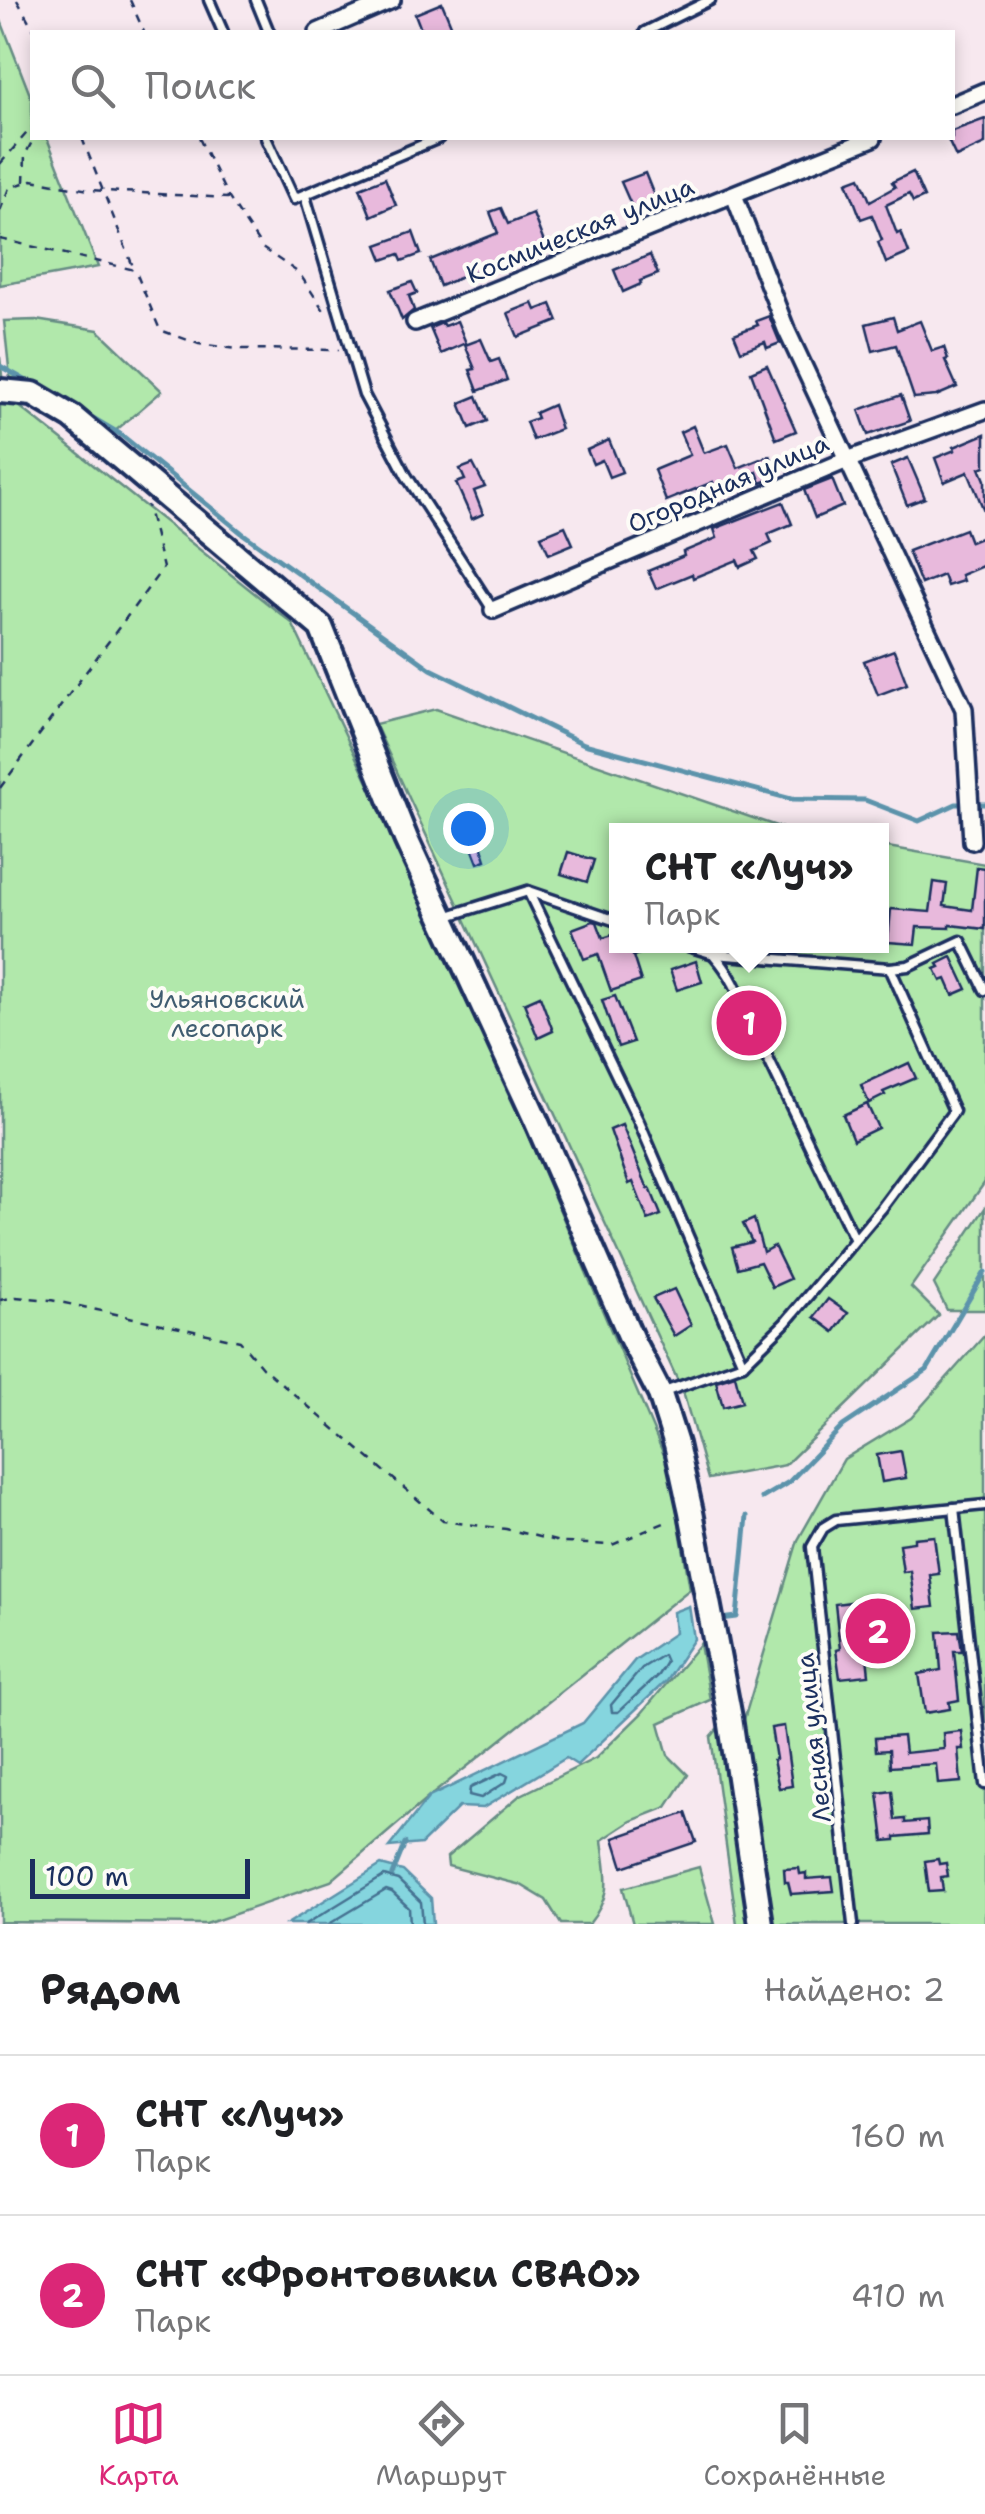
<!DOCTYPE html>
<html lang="ru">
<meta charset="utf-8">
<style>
body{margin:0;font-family:"Shantell Sans",sans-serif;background:#f2f2f2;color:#202124}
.scale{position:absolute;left:30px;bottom:25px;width:220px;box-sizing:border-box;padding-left:10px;border:5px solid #1b2f5e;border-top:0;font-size:28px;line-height:35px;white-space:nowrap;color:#1b2f5e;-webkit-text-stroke:8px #fdfcf7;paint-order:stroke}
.you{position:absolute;left:468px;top:828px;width:35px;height:35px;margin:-25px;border:8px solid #fff;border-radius:50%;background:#1a73e8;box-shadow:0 0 0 15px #1a73e833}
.badge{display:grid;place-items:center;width:65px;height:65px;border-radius:50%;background:#db2777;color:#fff;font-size:32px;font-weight:700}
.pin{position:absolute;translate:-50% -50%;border:5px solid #fff;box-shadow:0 2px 10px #0006}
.popup{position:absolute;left:609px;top:823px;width:280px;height:130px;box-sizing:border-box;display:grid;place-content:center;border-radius:0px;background:#fff;filter:drop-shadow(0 2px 8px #0005);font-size:32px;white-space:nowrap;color:#757577}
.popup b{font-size:38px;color:#202124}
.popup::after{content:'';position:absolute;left:50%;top:100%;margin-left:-20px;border:20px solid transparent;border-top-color:#fff}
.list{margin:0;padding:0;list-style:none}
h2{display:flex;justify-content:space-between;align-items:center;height:130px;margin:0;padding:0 40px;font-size:42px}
h2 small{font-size:32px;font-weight:400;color:#757577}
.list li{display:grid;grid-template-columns:65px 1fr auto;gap:30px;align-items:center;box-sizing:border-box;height:160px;padding:0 40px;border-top:2px solid #e0e0e0}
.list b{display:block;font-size:38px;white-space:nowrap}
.list p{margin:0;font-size:32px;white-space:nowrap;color:#757577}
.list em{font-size:32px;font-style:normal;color:#757577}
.icon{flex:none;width:55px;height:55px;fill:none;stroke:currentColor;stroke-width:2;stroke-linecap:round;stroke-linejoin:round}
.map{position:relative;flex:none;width:985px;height:1924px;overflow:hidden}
.search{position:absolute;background:#fff;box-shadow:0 5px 15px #0003;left:30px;right:30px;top:30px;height:110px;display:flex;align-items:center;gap:25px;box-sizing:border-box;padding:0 35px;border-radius:0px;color:#757577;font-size:38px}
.sheet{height:450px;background:#fff}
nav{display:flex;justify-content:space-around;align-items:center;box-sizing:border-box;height:140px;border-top:2px solid #e0e0e0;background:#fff;font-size:28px;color:#757577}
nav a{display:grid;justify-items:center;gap:5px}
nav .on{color:#db2777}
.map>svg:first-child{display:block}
.green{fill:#b1e8ab;stroke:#668c84;stroke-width:2.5}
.water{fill:#85d5de;stroke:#5b93ab;stroke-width:2.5}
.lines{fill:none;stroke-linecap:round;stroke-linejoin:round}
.shore{stroke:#457191;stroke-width:2.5}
.stream{stroke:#5b93ab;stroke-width:5}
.building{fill:#e8b9dc;stroke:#1b2f5e;stroke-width:2.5}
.lane-casing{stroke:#1b2f5e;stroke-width:15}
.street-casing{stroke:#1b2f5e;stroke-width:22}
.secondary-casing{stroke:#1b2f5e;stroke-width:30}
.path{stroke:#1b2f5e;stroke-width:2.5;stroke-dasharray:8 8;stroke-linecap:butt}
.lane{stroke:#fdfcf7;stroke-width:8}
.street{stroke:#fdfcf7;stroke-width:15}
.secondary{stroke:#fdfcf7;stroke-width:22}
.labels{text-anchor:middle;stroke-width:8;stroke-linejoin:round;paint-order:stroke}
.street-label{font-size:25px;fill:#1b2f5e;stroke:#fdfcf7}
.park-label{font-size:25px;fill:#405d71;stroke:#fdfcf7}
</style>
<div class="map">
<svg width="985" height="1924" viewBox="0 0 985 1924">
<rect width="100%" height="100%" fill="#f7e8ef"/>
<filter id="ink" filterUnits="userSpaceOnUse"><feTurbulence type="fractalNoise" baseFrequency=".01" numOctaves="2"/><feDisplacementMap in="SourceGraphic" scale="20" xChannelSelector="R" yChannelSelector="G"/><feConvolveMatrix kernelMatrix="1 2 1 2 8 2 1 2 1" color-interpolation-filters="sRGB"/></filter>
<g filter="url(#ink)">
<g class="green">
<polygon points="0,18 32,100 32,138 47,138 98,267 0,285"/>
<polygon points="36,320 98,330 162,391 113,433 69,407 10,377 4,321"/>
<polygon points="0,357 4,394 292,623 457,969 670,1469 690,1589 429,1797 331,1881 206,1924 0,1922"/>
<polygon points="436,709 782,828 798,830 616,830 616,946 882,946 882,846 985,864 985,1182 911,1287 939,1315 785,1465 708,1479 683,1392 375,724"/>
<polygon points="985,1208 985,1310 947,1310 934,1284"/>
<polygon points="985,1335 985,1924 773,1924 743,1723 798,1540 844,1459 911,1418"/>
<path d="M 700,1644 L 710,1700 L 659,1723 L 668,1755 L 688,1775 L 667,1807 L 631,1821 L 602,1840 C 606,1876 614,1893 589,1924 L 561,1924 L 546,1900 L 521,1885 L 448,1866 L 447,1857 L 519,1796 L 596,1758 L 641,1714 Z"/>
<polygon points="722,1724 752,1924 737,1924 711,1737"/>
<polygon points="699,1867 715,1924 633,1924 623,1888"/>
</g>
<g class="water">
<polygon points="689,1606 694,1639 666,1681 577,1765 566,1758 483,1808 459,1807 421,1844 389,1847 429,1797 583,1723 635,1660 675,1633 673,1612"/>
<polygon points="381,1865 403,1871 431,1898 433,1924 287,1924"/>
</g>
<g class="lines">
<g class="shore">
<polygon points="663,1655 666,1662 658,1675 618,1712 612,1712 611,1705 642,1668"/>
<polygon points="502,1773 508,1776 506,1782 481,1798 469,1795 470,1788"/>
<polyline points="306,1924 384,1876 398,1880 421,1902 423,1924"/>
<polyline points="329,1924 386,1890 392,1892 409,1908 410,1924"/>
</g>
<g class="stream">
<polyline points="0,366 32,384"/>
<polyline points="81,411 120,434 242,533 431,669 584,744 791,799 865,800 919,821 956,804 985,804"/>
<polyline points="762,1498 789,1482 843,1426 927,1370 985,1272"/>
<polyline points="721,1619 737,1617 747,1516"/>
<polyline points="392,1875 405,1843"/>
</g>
</g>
<g class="building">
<polygon points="442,3 454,32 422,32 415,14"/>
<polygon points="985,119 985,144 956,157 947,138 952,138 952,131"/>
<polygon points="913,172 924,197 913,202 909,194 886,205 897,234 901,232 909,253 886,263 878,242 882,240 872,215 861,219 847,182 860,177 870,201 895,187 892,182"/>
<polygon points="645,173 655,198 632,207 621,182"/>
<polygon points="385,178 396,205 371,216 360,188"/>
<polygon points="501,208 508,224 533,214 545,245 522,254 521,252 440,286 430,260 498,233 490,212"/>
<polygon points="413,232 421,254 402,261 399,254 383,260 377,245"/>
<polygon points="650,255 658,274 640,281 641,284 623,292 614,270"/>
<polygon points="412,282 417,293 409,296 414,310 402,320 390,290"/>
<polygon points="533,303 536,310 551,304 558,321 518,337 508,313"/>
<polygon points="769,316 780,343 767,348 765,342 741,351 734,334 758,325 756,321"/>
<polygon points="893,317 897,330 920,321 932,351 944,347 948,359 945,360 957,387 936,396 914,398 896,345 873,351 866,324"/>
<polygon points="457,321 466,343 441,354 430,328 442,323 444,326"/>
<polygon points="481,339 491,362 499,359 507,380 478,391 470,370 475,369 465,345"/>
<polygon points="767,365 796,431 776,439 751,372"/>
<polygon points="901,395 910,421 868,435 859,410"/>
<polygon points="477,396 487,421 470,428 460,403"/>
<polygon points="553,405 561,429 533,440 526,422 537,418 535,413"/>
<polygon points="693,426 704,453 728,444 738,468 770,455 779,476 761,483 757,472 715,489 713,482 666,501 654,470 690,455 680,432"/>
<polygon points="985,434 985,466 980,468 985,480 985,513 968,472 944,482 935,458 955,450 954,447"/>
<polygon points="609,440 622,472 609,477 602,460 593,464 587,450"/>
<polygon points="908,458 925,498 907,505 891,465"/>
<polygon points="473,464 485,487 474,491 483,514 472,519 456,483 465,480 460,469"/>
<polygon points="832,479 843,506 815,518 804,490"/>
<polygon points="783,502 792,524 768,534 772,543 754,551 758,559 740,567 737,560 693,578 692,574 656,589 648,571 684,556 683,552 717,538 714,529"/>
<polygon points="565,526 573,544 549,554 541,536"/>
<polygon points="965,529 970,542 985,536 985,565 961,575 963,581 947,586 943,575 921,584 908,551"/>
<polygon points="894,650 907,684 878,695 864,661"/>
<polygon points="472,815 486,860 478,863 468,837 460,840 454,821"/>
<polygon points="568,852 594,860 587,882 561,874"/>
<polygon points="977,867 985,868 985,929 950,925 950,928 917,927 915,944 888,942 891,909 930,912 934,882 947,884 944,906 972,910"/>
<polygon points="593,921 597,922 603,938 616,934 616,946 658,946 658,948 633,956 641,981 611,991 598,954 584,959 572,929"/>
<polygon points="952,957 967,989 953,995 946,979 941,981 935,969 940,967 938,964"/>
<polygon points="696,961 702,982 677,990 670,970"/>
<polygon points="540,996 553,1031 538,1038 524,1003"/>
<polygon points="615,996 633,1042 618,1047 602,1000"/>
<polygon points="909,1063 916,1078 883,1092 885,1095 869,1103 861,1085"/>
<polygon points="867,1104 878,1128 853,1140 843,1115"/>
<polygon points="622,1125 648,1189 650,1188 661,1215 648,1220 633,1182 629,1184 610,1130"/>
<polygon points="754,1219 763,1252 774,1246 790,1279 772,1287 760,1262 738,1268 732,1247 752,1242 743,1224"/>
<polygon points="674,1289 691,1325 674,1336 653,1298"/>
<polygon points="828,1299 848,1313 834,1332 814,1317"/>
<polygon points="735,1375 742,1402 723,1407 716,1381"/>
<polygon points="901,1451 906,1478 882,1482 877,1455"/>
<polygon points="934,1536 939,1574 930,1575 934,1607 915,1609 910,1571 903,1572 899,1544 914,1542 914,1538"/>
<polygon points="851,1602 856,1648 866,1647 869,1675 840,1678 836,1650 840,1649 835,1604"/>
<polygon points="959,1631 962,1651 954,1651 959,1700 949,1702 950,1709 925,1713 919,1674 941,1670 938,1632"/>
<polygon points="784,1726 792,1786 779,1788 773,1760 776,1759 771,1728"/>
<polygon points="961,1731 963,1749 958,1749 961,1782 938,1784 936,1764 890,1767 889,1750 876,1751 875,1738 903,1736 905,1753 944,1749 943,1733"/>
<polygon points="892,1791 895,1820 905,1819 905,1823 927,1821 928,1834 895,1837 895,1840 884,1841 878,1793"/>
<polygon points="686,1813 696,1842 623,1867 614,1838"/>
<polygon points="938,1859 939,1864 946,1863 948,1876 941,1877 943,1891 929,1892 925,1861"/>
<polygon points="799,1868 800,1874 806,1873 806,1879 832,1877 834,1891 791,1894 788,1882 785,1882 784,1869"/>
</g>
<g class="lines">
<g class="lane-casing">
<g id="lane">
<polyline points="209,0 223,32"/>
<polyline points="256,0 269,32"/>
<polyline points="645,32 710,0"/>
<polyline points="266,138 294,199 439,138"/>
<polyline points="305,196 364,395 406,475 493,610"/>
<polyline points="528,891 639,1122 743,1364"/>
<polyline points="445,917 528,891 616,921"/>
<path d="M 715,956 C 733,976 741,999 751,1023 L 854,1238"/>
<polyline points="890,968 908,966 961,941 985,990"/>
<polyline points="664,1392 743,1364 785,1323 881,1209 954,1111 890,968 714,954 688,946"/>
<polyline points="954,1508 985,1784"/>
<polyline points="853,1924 812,1547 823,1528 836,1520 985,1505"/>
</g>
</g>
<g class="street-casing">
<g id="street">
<polyline points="318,32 392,0"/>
<polyline points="952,105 985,91"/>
<polyline points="734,195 786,329 964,709 972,841"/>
<polyline points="415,322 873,138"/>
<polyline points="493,610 847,460 985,410"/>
</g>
</g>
<g class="secondary-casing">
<polyline id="secondary" points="0,391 33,394 72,417 321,627 406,839 535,1118 632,1340 660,1394 676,1444 691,1512 730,1718 761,1924"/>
</g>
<g class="path">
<polyline points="17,0 35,32"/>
<polyline points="130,0 144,32"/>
<polyline points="82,138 134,269"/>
<polyline points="199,138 227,195 262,248 299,273 327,315"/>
<polyline points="0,164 32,127"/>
<polyline points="24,182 25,155 34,138"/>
<polyline points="0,211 9,188 32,180 89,190 228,198"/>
<polyline points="0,239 135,270 160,330 199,344 237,349 339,350"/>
<polyline points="0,788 163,568 147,505"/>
<polyline points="0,1300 16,1297 51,1300 240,1341 262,1367 443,1521 506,1529 564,1543 612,1545 671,1520"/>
</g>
<use href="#lane" class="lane"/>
<use href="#street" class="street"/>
<use href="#secondary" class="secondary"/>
</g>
</g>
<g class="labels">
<g class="street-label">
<text transform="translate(580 230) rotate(-22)" y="9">Космическая улица</text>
<text transform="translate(728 483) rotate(-23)" y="9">Огородная улица</text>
<text transform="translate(813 1738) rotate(-96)" y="9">Лесная улица</text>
</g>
<g class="park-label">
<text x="227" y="1008">Ульяновский<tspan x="227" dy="29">лесопарк</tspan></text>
</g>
</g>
</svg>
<div class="scale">100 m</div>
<div class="you"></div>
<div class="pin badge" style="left:749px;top:1023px">1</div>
<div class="popup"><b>СНТ «Луч»</b>Парк</div>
<div class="pin badge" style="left:878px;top:1631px">2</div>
<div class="search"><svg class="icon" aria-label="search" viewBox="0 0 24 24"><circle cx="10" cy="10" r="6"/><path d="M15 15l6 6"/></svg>Поиск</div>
</div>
<section class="sheet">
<h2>Рядом<small>Найдено: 2</small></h2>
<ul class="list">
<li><span class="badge">1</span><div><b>СНТ «Луч»</b><p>Парк</p></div><em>160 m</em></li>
<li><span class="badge">2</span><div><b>СНТ «Фронтовики СВАО»</b><p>Парк</p></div><em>410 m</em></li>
</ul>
</section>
<nav>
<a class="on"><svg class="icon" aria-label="map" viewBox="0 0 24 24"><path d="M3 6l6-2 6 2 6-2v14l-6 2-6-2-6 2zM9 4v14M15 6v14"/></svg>Карта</a>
<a><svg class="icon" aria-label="directions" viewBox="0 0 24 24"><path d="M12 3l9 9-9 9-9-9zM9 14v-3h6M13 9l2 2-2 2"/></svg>Маршрут</a>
<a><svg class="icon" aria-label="saved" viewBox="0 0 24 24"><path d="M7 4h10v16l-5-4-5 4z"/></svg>Сохранённые</a>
</nav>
